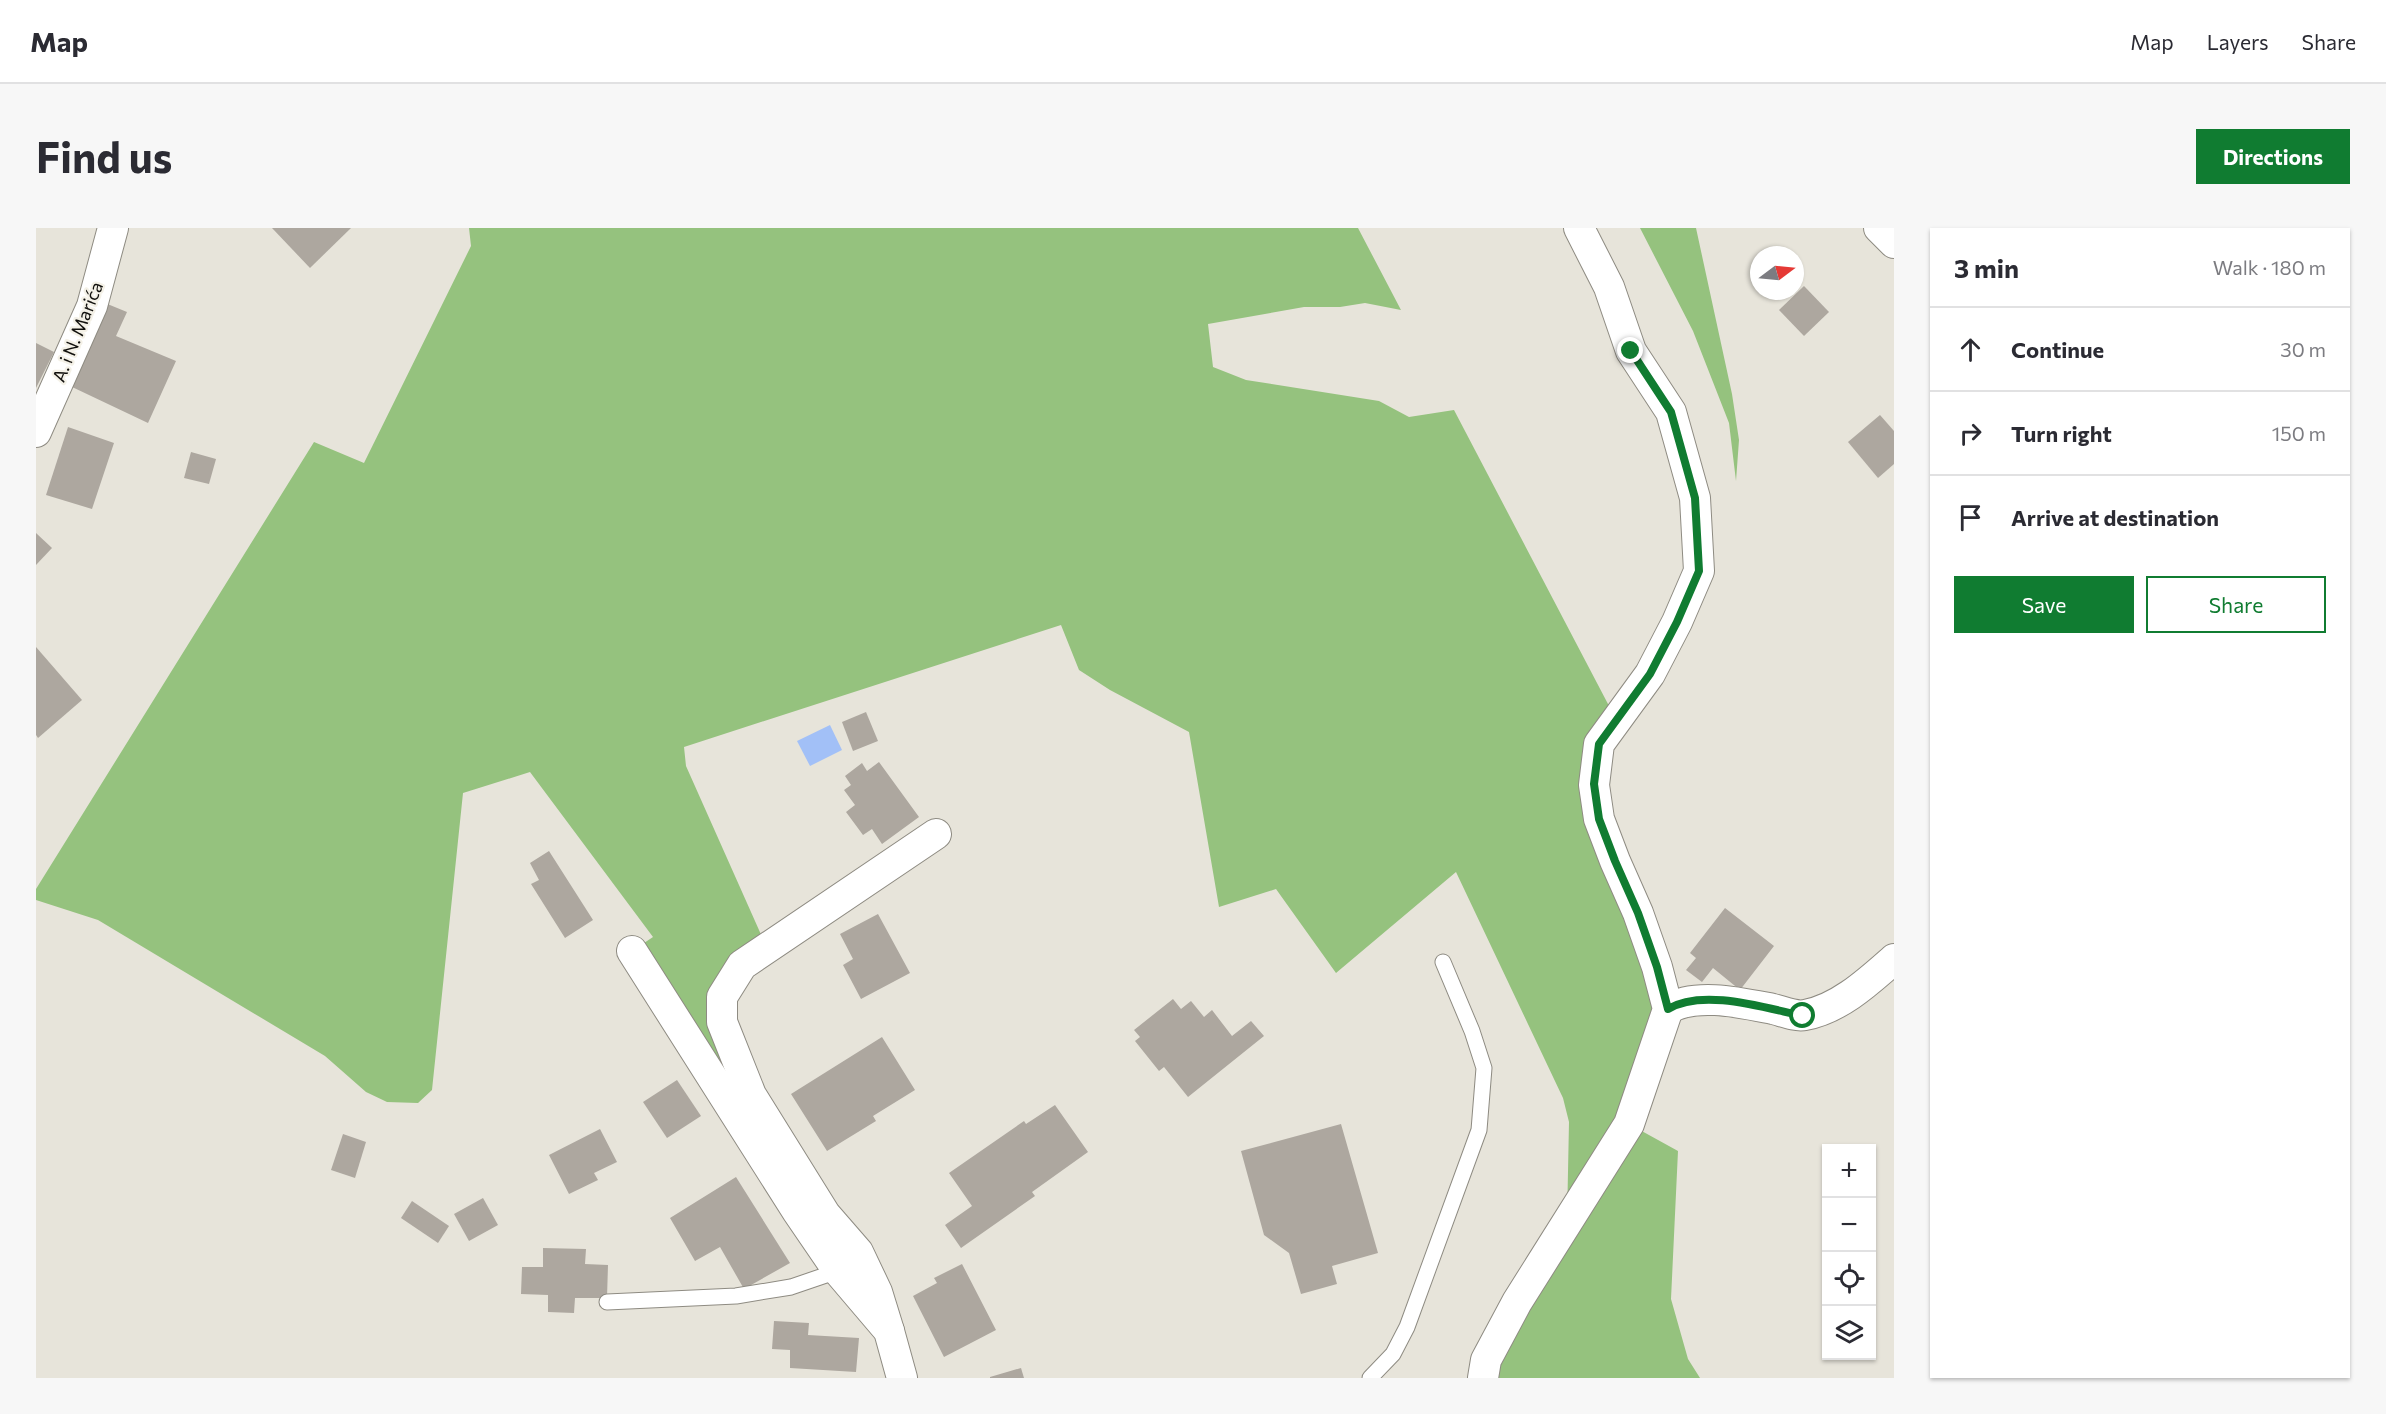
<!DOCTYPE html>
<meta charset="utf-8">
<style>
body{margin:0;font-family:Commissioner,sans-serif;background:#f7f7f7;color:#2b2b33}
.controls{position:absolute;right:18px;bottom:18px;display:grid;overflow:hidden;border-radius:0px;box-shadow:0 2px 4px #0004}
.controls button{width:54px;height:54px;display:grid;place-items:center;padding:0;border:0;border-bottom:2px solid #e1e1e2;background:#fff;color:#2b2b33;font:30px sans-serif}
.compass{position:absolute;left:1714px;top:18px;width:54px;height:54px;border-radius:50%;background:#fff;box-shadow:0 2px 4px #0004;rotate:74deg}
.stop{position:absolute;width:18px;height:18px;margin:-14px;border:4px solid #107c31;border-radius:50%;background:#fff}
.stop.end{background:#107c31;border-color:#fff;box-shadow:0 2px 6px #0008}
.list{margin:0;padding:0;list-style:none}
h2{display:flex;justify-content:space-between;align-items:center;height:78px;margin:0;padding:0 24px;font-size:26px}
h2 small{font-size:20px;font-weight:400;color:#7c7c81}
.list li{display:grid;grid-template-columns:39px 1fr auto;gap:18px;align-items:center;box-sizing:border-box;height:84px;padding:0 24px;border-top:2px solid #e1e1e2}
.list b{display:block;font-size:22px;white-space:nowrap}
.list em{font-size:20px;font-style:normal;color:#7c7c81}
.actions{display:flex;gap:12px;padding:18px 24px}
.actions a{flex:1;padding:14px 0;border:2px solid #107c31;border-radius:0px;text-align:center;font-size:21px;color:#107c31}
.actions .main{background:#107c31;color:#fff}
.icon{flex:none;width:33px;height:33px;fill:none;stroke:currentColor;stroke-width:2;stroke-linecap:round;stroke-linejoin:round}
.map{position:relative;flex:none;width:1858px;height:1150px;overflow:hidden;border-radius:0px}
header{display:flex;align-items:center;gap:36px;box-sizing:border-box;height:84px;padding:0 30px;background:#fff;border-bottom:2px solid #e1e1e2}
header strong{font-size:28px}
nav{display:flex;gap:33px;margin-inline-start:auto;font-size:21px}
.intro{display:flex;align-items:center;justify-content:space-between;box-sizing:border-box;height:144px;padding:0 36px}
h1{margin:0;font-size:42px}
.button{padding:15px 27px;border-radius:0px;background:#107c31;color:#fff;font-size:21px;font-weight:700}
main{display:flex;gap:36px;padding:0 36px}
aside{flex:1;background:#fff;border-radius:0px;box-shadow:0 2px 4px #0004}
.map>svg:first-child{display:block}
.forest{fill:#95c27e}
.water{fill:#a2c0f7}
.building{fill:#ada79f}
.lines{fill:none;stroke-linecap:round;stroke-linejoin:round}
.service-casing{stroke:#8e8b82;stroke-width:17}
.minor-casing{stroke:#8e8b82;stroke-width:32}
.service{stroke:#fff;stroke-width:15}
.minor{stroke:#fff;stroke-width:30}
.route{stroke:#107c31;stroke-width:8}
.labels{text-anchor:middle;stroke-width:4.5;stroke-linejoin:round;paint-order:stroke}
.street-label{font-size:18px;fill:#11100d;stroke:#f4f1e7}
</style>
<header>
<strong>Map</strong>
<nav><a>Map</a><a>Layers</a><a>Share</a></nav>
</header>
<div class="intro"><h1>Find us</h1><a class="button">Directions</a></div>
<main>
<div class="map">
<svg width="1858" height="1150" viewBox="0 0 1858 1150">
<rect width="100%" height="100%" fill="#e7e4da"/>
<g class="forest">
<polygon points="433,0 1322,0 1365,82 1329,75 1304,79 1268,79 1172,96 1177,139 1210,152 1343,173 1373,189 1418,182 1572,476 1587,483 1558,557 1632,781 1593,896 1642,923 1635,1071 1652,1131 1664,1150 1447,1150 1531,993 1533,894 1527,870 1420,644 1300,745 1240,661 1183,679 1153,504 1074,462 1043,442 1025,397 648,519 650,538 731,720 686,769 691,874 596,723 617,709 494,544 427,565 396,862 382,875 351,874 330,864 289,828 62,692 0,672 0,661 278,214 328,235 435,18"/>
<polygon points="1604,0 1660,0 1696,166 1703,212 1700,253 1693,195 1657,103"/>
</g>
<polygon class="water" points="794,497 806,522 774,538 761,513"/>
<g class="building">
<polygon points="236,0 315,0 274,40"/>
<polygon points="1768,58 1793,84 1768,108 1743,82"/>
<polygon points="69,75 91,84 80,108 140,133 112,195 34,158"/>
<polygon points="0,115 18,124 0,160"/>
<polygon points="1844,187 1858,203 1858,236 1842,250 1812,214"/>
<polygon points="32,199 78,215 56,281 10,267"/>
<polygon points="155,224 180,231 173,256 148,250"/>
<polygon points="0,305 16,320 0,337"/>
<polygon points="0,419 46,472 2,510 0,507"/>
<polygon points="830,484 842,513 817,523 806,494"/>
<polygon points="843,534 883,589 846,616 836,601 827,607 810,584 819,577 808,562 815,557 809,548 826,535 831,543"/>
<polygon points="513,623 557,692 529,710 495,656 503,652 494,635"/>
<polygon points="1689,680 1738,718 1704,762 1677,740 1666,754 1650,742 1660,730 1654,725"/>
<polygon points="842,686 874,745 825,771 807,737 817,731 804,706"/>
<polygon points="1137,771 1145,781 1155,773 1168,789 1176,782 1196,808 1215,793 1228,808 1152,869 1128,839 1123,843 1099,813 1104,809 1098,802"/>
<polygon points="846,809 879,862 837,888 840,893 791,923 755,866"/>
<polygon points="641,852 665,888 631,910 607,874"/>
<polygon points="1019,877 1052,924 996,964 999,968 925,1020 909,997 936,978 913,945 988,893 990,896"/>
<polygon points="1305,896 1342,1025 1296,1038 1301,1056 1265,1066 1253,1025 1228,1007 1205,923"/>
<polygon points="564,901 581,934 558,945 562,952 533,966 513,927"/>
<polygon points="307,906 330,914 319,950 295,942"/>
<polygon points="700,949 754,1035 708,1061 684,1019 659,1033 634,990"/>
<polygon points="447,970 462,997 433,1013 418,986"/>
<polygon points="376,973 413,998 402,1015 365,990"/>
<polygon points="507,1020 550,1021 549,1036 572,1037 571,1070 539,1070 538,1085 512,1084 512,1067 485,1066 486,1039 507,1039"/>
<polygon points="926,1036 960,1102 908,1129 877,1068 901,1055 898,1050"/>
<polygon points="738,1093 773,1095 772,1107 823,1110 820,1144 754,1140 754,1122 736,1121"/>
<polygon points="985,1140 988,1150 954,1150 954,1149"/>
</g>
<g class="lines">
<g class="service-casing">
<g id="service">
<polyline points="571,1074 700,1068 755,1059 802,1043"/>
<polyline points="1334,1150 1357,1126 1371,1099 1443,902 1448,840 1436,803 1407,734"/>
</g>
</g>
<g class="minor-casing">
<g id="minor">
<polyline points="1843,0 1858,15"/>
<polyline points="0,204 56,78 77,0"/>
<polyline points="596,723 761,983 802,1043 853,1103 866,1150"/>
<path d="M 1632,781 C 1660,764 1706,775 1737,781 C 1746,783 1759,789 1769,787 C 1803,781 1833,753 1858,731"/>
<polyline points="853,1103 841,1064 822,1024 789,986 715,867 686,794 686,769 706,737 900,606"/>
<polyline points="1447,1150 1450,1132 1481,1074 1593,896 1632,781 1621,739 1602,685 1579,633 1563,591 1558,557 1563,516 1614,446 1641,394 1663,343 1659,270 1635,184 1595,123 1573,59 1543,0"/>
</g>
</g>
<use href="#service" class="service"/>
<use href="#minor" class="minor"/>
</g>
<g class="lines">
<path class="route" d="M 1595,123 L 1635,184 L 1659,270 L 1663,343 L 1641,394 L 1614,446 L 1563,516 L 1558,556 L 1563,591 L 1579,633 L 1602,685 L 1621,739 L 1632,781 C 1667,760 1729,780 1767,788"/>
</g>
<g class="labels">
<g class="street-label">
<text transform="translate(42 104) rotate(-68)" y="6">A. i N. Marića</text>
</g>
</g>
</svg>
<div class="controls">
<button>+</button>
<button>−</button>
<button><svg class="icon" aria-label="locate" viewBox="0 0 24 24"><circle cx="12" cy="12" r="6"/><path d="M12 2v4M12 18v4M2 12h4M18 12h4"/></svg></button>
<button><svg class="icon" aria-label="layers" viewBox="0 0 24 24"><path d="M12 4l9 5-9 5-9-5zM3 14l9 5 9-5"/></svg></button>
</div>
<svg class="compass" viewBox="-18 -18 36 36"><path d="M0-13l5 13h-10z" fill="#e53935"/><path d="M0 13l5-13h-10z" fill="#7c7c81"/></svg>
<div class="stop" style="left:1767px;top:788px"></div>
<div class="stop end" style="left:1595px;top:123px"></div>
</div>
<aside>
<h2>3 min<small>Walk · 180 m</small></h2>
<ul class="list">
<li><svg class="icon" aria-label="ahead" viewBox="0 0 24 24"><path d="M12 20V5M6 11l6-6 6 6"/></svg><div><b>Continue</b></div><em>30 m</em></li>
<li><svg class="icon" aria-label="right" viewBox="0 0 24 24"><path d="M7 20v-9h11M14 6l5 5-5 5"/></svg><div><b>Turn right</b></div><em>150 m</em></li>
<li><svg class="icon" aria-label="arrive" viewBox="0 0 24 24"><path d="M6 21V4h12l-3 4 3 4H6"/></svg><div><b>Arrive at destination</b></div></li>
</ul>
<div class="actions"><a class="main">Save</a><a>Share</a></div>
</aside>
</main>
